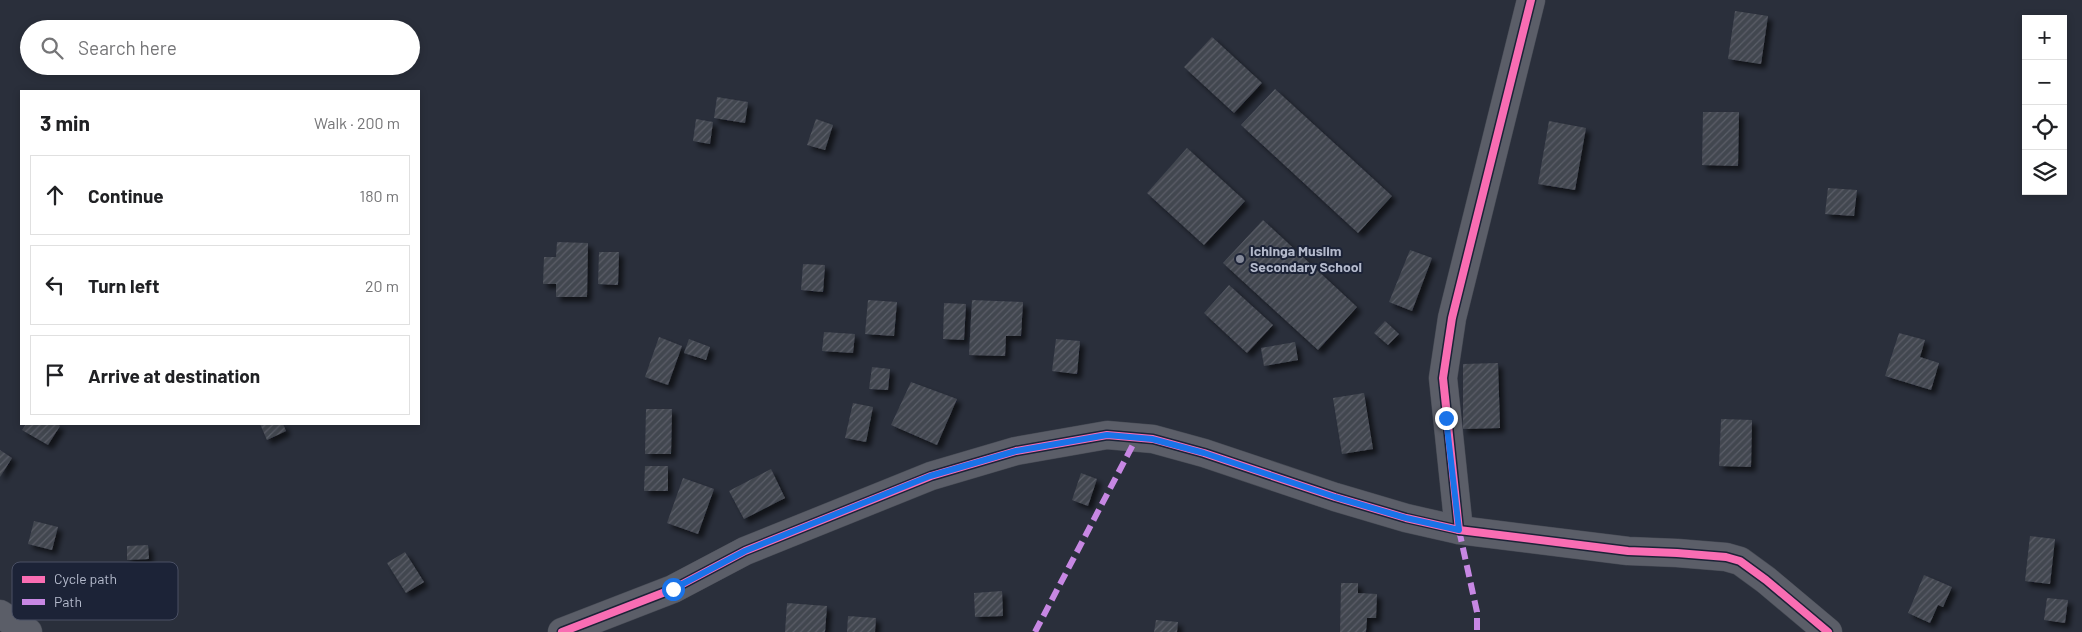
<!DOCTYPE html>
<meta charset="utf-8">
<style>
body{margin:0;font-family:Barlow,sans-serif;background:#f2f2f2;color:#202124}
.controls{position:absolute;right:15px;top:15px;display:grid;overflow:hidden;border-radius:0px;box-shadow:0 2px 8px #0003}
.controls button{width:45px;height:45px;display:grid;place-items:center;padding:0;border:0;border-bottom:1px solid #e0e0e0;background:#fff;color:#202124;font:25px sans-serif}
.stop{position:absolute;width:15px;height:15px;margin:-11px;border:4px solid #1a73e8;border-radius:50%;background:#fff}
.stop.end{background:#1a73e8;border-color:#fff;box-shadow:0 1px 5px #0008}
.list{margin:0;padding:0;list-style:none}
h2{display:flex;justify-content:space-between;align-items:center;height:65px;margin:0;padding:0 20px;font-size:21px}
h2 small{font-size:16px;font-weight:400;color:#757577}
.list li{display:grid;grid-template-columns:32px 1fr auto;gap:15px;align-items:center;box-sizing:border-box;height:80px;margin:0 10px 10px;padding:0 10px;border:1px solid #e0e0e0;border-radius:0px}
.list b{display:block;font-size:19px;white-space:nowrap}
.list em{font-size:16px;font-style:normal;color:#757577}
.icon{flex:none;width:28px;height:28px;fill:none;stroke:currentColor;stroke-width:2;stroke-linecap:round;stroke-linejoin:round}
.map{position:relative;flex:none;width:2082px;height:632px;overflow:hidden}
.search{position:absolute;background:#fff;box-shadow:0 2px 8px #0003;left:20px;top:20px;width:400px;height:55px;display:flex;align-items:center;gap:12px;box-sizing:border-box;padding:0 18px;border-radius:28px;color:#757577;font-size:19px}
.panel{position:absolute;background:#fff;box-shadow:0 2px 8px #0003;left:20px;top:90px;width:400px;height:335px;border-radius:0px}
.map>svg:first-child{display:block}
.building{fill:url(#building-hatch);filter:url(#shadow)}
.lines{fill:none;stroke-linecap:round;stroke-linejoin:round}
.minor-casing{stroke:#464a54;stroke-width:29}
.minor{stroke:#5b5e68;stroke-width:28}
.quiet{stroke:#c787e3;stroke-width:6;stroke-dasharray:12 6;stroke-linecap:butt}
.cycleway-casing{stroke:#1c2337;stroke-width:11}
.cycleway{stroke:#f96db3;stroke-width:8}
.route{stroke:#1a73e8;stroke-width:6}
.poi-dot{fill:#848999;stroke:#1c2337;stroke-width:2}
.labels{text-anchor:middle;stroke-width:4;stroke-linejoin:round;paint-order:stroke}
.poi-label{font-size:14px;font-weight:bold;fill:#b4bacc;stroke:#1c2337;text-anchor:start}
.key{fill:#1c2337;stroke:#4a5064;stroke-width:1}
.key-label{font-size:14px;fill:#b4bacc}
</style>
<div class="map">
<svg width="2082" height="632" viewBox="0 0 2082 632">
<defs>
<pattern id="building-hatch" width="6" height="6" patternUnits="userSpaceOnUse" patternTransform="scale(1.25)"><rect width="6" height="6" fill="#424650"/><path d="M-1 1l2-2M0 6l6-6M5 7l2-2" fill="none" stroke="#5b5f68"/></pattern>
<filter id="shadow"><feDropShadow dx="4.5" dy="4.5" stdDeviation="2.5" flood-color="#0009"/></filter>
</defs>
<rect width="100%" height="100%" fill="#2a2f3b"/>
<g class="building">
<polygon points="1735,11 1768,16 1761,64 1728,59"/>
<polygon points="1212,37 1262,83 1234,113 1184,67"/>
<polygon points="1275,89 1392,196 1358,233 1241,125"/>
<polygon points="717,97 748,102 745,123 714,118"/>
<polygon points="1703,112 1739,112 1738,166 1702,165"/>
<polygon points="696,119 713,122 710,144 693,141"/>
<polygon points="816,119 833,125 825,150 807,145"/>
<polygon points="1549,121 1586,128 1575,190 1538,184"/>
<polygon points="1187,148 1245,201 1204,245 1147,193"/>
<polygon points="1828,188 1857,190 1854,216 1825,214"/>
<polygon points="1263,220 1357,307 1318,350 1223,263"/>
<polygon points="557,242 588,243 587,297 556,297 556,284 543,284 544,257 556,257"/>
<polygon points="1410,250 1432,258 1412,311 1389,302"/>
<polygon points="599,252 619,252 618,285 598,284"/>
<polygon points="803,264 825,265 823,292 801,290"/>
<polygon points="1229,285 1273,325 1247,353 1204,313"/>
<polygon points="868,300 897,302 894,336 865,334"/>
<polygon points="972,300 1023,302 1021,336 1006,336 1005,356 969,355"/>
<polygon points="944,303 966,304 964,340 943,339"/>
<polygon points="1385,321 1399,334 1388,345 1374,333"/>
<polygon points="824,332 855,334 853,353 822,351"/>
<polygon points="1899,333 1925,340 1920,357 1939,363 1931,390 1885,376"/>
<polygon points="659,337 682,346 668,385 645,377"/>
<polygon points="689,339 710,347 706,360 684,353"/>
<polygon points="1056,339 1080,341 1077,374 1052,371"/>
<polygon points="1295,342 1298,360 1264,366 1261,348"/>
<polygon points="1498,363 1500,428 1463,429 1463,364"/>
<polygon points="872,367 890,369 888,390 869,389"/>
<polygon points="911,382 957,399 937,445 891,425"/>
<polygon points="1364,393 1373,449 1342,454 1333,398"/>
<polygon points="853,403 873,407 866,442 845,438"/>
<polygon points="646,409 672,409 671,454 645,454"/>
<polygon points="1721,419 1752,420 1751,467 1719,466"/>
<polygon points="26,424 57,424 60,426 48,445 22,430"/>
<polygon points="260,424 283,424 286,431 267,440"/>
<polygon points="0,450 12,458 0,477"/>
<polygon points="645,466 668,466 668,491 644,491"/>
<polygon points="771,469 785,498 744,519 729,491"/>
<polygon points="1081,473 1097,479 1088,506 1072,500"/>
<polygon points="683,478 714,489 698,534 667,523"/>
<polygon points="34,521 58,527 52,550 28,544"/>
<polygon points="2030,536 2055,539 2050,584 2025,581"/>
<polygon points="148,545 149,559 127,560 127,546"/>
<polygon points="405,552 424,582 406,593 387,563"/>
<polygon points="1924,575 1952,587 1943,607 1938,605 1930,623 1908,613"/>
<polygon points="1341,583 1358,583 1358,593 1377,594 1376,618 1367,618 1366,632 1340,632"/>
<polygon points="1002,591 1003,616 975,617 974,593"/>
<polygon points="2047,598 2068,600 2065,623 2044,620"/>
<polygon points="787,603 827,606 825,632 785,632"/>
<polygon points="848,616 876,618 875,632 847,632"/>
<polygon points="1156,620 1178,622 1177,632 1154,632"/>
</g>
<g class="lines">
<g class="minor-casing">
<g id="minor">
<polyline points="1459,530 1443,378 1452,318 1531,0"/>
<polyline points="0,614 28,632"/>
<polyline points="562,632 673,589 745,551 931,476 1016,451 1107,435 1153,439 1204,453 1335,497 1406,518 1459,530 1628,551 1677,553 1726,557 1740,561 1766,580 1828,632"/>
</g>
</g>
<use href="#minor" class="minor"/>
<g class="quiet">
<polyline points="1459,530 1477,612 1477,632"/>
<polyline points="1035,632 1137,437"/>
</g>
<g class="cycleway-casing">
<g id="cycleway">
<polyline points="1459,530 1443,378 1452,318 1531,0"/>
<polyline points="562,632 673,589 745,551 931,476 1016,451 1107,435 1153,439 1204,453 1335,497 1406,518 1459,530 1628,551 1677,553 1726,557 1740,561 1766,580 1828,632"/>
</g>
</g>
<use href="#cycleway" class="cycleway"/>
</g>
<g class="lines">
<polyline class="route" points="673,589 745,551 930,476 1016,451 1107,435 1152,439 1204,453 1335,497 1406,518 1459,530 1446,418"/>
</g>
<circle class="poi-dot" cx="1240" cy="259" r="5"/>
<g class="labels">
<g class="poi-label">
<text x="1250" y="256">Ichinga Muslim<tspan x="1250" dy="16">Secondary School</tspan></text>
</g>
</g>
<rect x="12" y="562" width="166" height="58" rx="8" class="key"/>
<rect x="22" y="576" width="23" height="7" fill="#f96db3"/>
<rect x="22" y="599" width="23" height="6" fill="#c787e3"/>
<g class="key-label">
<text x="54" y="584">Cycle path</text>
<text x="54" y="607">Path</text>
</g>
</svg>
<div class="controls">
<button>+</button>
<button>−</button>
<button><svg class="icon" aria-label="locate" viewBox="0 0 24 24"><circle cx="12" cy="12" r="6"/><path d="M12 2v4M12 18v4M2 12h4M18 12h4"/></svg></button>
<button><svg class="icon" aria-label="layers" viewBox="0 0 24 24"><path d="M12 4l9 5-9 5-9-5zM3 14l9 5 9-5"/></svg></button>
</div>
<div class="stop" style="left:673px;top:589px"></div>
<div class="stop end" style="left:1446px;top:418px"></div>
<div class="search"><svg class="icon" aria-label="search" viewBox="0 0 24 24"><circle cx="10" cy="10" r="6"/><path d="M15 15l6 6"/></svg>Search here</div>
<section class="panel">
<h2>3 min<small>Walk · 200 m</small></h2>
<ul class="list">
<li><svg class="icon" aria-label="ahead" viewBox="0 0 24 24"><path d="M12 20V5M6 11l6-6 6 6"/></svg><div><b>Continue</b></div><em>180 m</em></li>
<li><svg class="icon" aria-label="left" viewBox="0 0 24 24"><path d="M17 20v-9H6M10 6l-5 5 5 5"/></svg><div><b>Turn left</b></div><em>20 m</em></li>
<li><svg class="icon" aria-label="arrive" viewBox="0 0 24 24"><path d="M6 21V4h12l-3 4 3 4H6"/></svg><div><b>Arrive at destination</b></div></li>
</ul>
</section>
</div>
